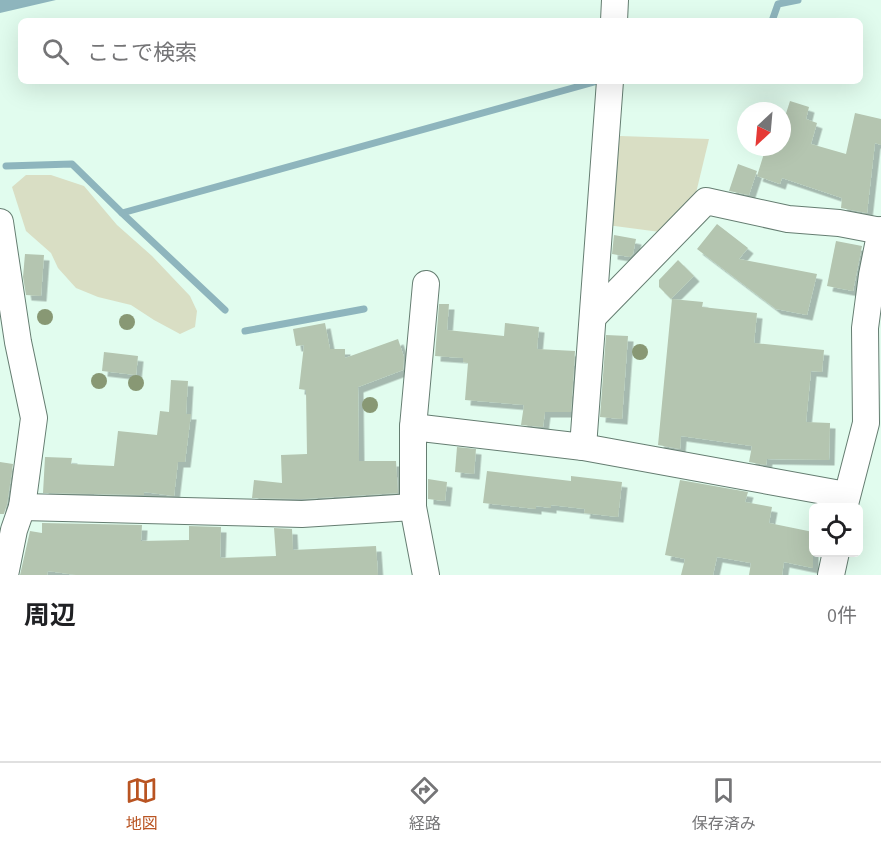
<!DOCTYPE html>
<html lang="ja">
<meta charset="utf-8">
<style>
body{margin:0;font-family:"Source Sans 3","Noto Sans JP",sans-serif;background:#f6f6f6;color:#202124}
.controls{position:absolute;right:18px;bottom:18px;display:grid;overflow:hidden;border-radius:9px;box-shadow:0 6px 24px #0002}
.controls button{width:54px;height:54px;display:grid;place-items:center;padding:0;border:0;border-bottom:2px solid #e0e0e0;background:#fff;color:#202124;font:30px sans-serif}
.compass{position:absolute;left:737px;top:102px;width:54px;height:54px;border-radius:50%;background:#fff;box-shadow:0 6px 24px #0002;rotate:206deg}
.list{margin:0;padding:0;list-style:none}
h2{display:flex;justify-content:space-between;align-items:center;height:78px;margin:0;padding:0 24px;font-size:26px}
h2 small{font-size:20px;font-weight:400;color:#757577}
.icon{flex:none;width:33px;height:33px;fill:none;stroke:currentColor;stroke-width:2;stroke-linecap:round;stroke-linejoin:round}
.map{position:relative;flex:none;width:881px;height:575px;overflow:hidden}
.search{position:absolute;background:#fff;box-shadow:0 6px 24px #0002;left:18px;right:18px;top:18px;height:66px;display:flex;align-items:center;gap:15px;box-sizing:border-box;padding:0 21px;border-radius:9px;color:#757577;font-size:22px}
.sheet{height:186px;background:#fff}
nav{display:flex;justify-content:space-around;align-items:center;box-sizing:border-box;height:84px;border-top:2px solid #e0e0e0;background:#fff;font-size:16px;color:#757577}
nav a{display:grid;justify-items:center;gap:3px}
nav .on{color:#b95422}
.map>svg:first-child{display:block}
.green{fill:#d9dec4}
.water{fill:#8eb5bd}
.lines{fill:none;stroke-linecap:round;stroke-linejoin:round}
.stream{stroke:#8eb5bd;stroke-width:7}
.building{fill:#b4c5b0;filter:url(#shadow)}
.minor-casing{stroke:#657d71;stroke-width:28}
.minor{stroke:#fff;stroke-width:26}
.tree{fill:#889874}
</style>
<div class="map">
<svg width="881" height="575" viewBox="0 0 881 575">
<defs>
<filter id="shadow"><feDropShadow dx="5.5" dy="5.5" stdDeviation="0" flood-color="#0004"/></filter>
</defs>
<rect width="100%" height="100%" fill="#e1fcee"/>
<g class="green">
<polygon points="620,136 709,139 696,193 660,232 607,225"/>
<polygon points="26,175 51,175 84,186 117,225 152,256 190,296 197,311 195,327 180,334 154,320 131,305 98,297 76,288 58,268 51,253 26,231 12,187"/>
</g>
<polygon class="water" points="0,0 56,0 0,13"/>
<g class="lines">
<g class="stream">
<polyline points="772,21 778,4 798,0"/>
<polyline points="6,166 72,164 122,213 598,81"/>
<polyline points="122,213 225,310"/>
<polyline points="245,331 364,309"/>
</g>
</g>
<g class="building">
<polygon points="790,101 809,107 806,119 817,123 811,144 846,154 855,113 881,119 881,145 875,143 867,213 841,208 842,198 782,178 780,184 757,176 766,147 782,147 782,126"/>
<polygon points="738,164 757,171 749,195 729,191"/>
<polygon points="717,224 748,248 739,259 817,274 807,315 776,309 697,249"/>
<polygon points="614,235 636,239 633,254 630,257 612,254"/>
<polygon points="836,241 862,246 853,291 827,286"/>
<polygon points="25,254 44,255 41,296 26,295 23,277"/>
<polygon points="678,260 694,276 671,299 659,287 659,280"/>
<polygon points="672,299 703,302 702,307 757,313 754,343 824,350 822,372 811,371 806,422 830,423 829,460 767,459 766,465 749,462 752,446 681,436 680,449 658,445"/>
<polygon points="439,304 449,304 447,330 504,336 505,323 539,327 537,349 575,351 571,412 545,412 543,427 521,425 524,405 465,400 468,363 463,362 463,358 435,356"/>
<polygon points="325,323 330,349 345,349 345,358 398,339 404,357 403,370 358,387 359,461 396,461 398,493 302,499 252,498 254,480 282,483 281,455 307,454 306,390 299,389 304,345 296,346 293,329"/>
<polygon points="606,335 628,336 622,419 600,417"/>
<polygon points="104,352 138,356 136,375 102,371"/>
<polygon points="171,380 188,381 186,414 191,414 185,462 178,462 174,496 144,492 144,495 43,493 45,457 72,458 71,464 114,466 118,431 157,435 160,411 169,412"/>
<polygon points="457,447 476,449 474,474 455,472"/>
<polygon points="0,462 13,464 7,504 4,514 0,514"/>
<polygon points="487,471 571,481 571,476 622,482 618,517 584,513 585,509 551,505 551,508 536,506 536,509 483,503"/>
<polygon points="428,479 447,482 445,501 428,499"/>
<polygon points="680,480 748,492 745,502 772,507 769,523 813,532 813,568 784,562 782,575 749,575 751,563 717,557 713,575 681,575 685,559 665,555"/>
<polygon points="42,523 142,525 141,541 189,540 189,526 221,527 220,558 276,556 274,528 292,529 293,550 376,546 378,575 76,575 48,571 47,575 20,575 30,531 42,533"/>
</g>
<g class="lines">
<g class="minor-casing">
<g id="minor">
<polyline points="614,21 615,0"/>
<polyline points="0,222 18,342 34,418 22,507 14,530 5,575"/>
<polyline points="593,317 706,201 788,219 839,223 881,231"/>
<polyline points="413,427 426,284"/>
<polyline points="583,447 846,495"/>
<polyline points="22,507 302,514 413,507"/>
<polyline points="844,508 866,423 865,328 872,275 881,230"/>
<polyline points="426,575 413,507 413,427 583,447 610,81"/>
<polyline points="831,575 836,552"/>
</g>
</g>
<use href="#minor" class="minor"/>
</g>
<g class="tree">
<circle cx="45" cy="317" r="8"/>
<circle cx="127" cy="322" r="8"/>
<circle cx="640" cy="352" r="8"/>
<circle cx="99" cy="381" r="8"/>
<circle cx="136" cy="383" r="8"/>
<circle cx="370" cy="405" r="8"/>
</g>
</svg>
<div class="controls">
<button><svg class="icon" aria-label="locate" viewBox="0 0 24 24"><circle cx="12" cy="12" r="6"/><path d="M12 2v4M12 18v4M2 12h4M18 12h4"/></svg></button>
</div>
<svg class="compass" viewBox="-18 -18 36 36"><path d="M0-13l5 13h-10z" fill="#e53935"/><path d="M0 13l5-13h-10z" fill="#757577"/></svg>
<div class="search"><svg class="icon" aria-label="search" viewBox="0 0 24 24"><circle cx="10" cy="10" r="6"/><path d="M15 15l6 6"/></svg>ここで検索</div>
</div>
<section class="sheet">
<h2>周辺<small>0件</small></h2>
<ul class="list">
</ul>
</section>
<nav>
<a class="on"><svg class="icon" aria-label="map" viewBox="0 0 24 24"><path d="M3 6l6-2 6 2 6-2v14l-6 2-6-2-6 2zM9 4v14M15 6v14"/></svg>地図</a>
<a><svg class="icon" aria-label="directions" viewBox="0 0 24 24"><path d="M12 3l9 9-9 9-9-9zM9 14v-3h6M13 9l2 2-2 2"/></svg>経路</a>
<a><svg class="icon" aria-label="saved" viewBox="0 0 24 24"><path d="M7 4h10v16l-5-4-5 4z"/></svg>保存済み</a>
</nav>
